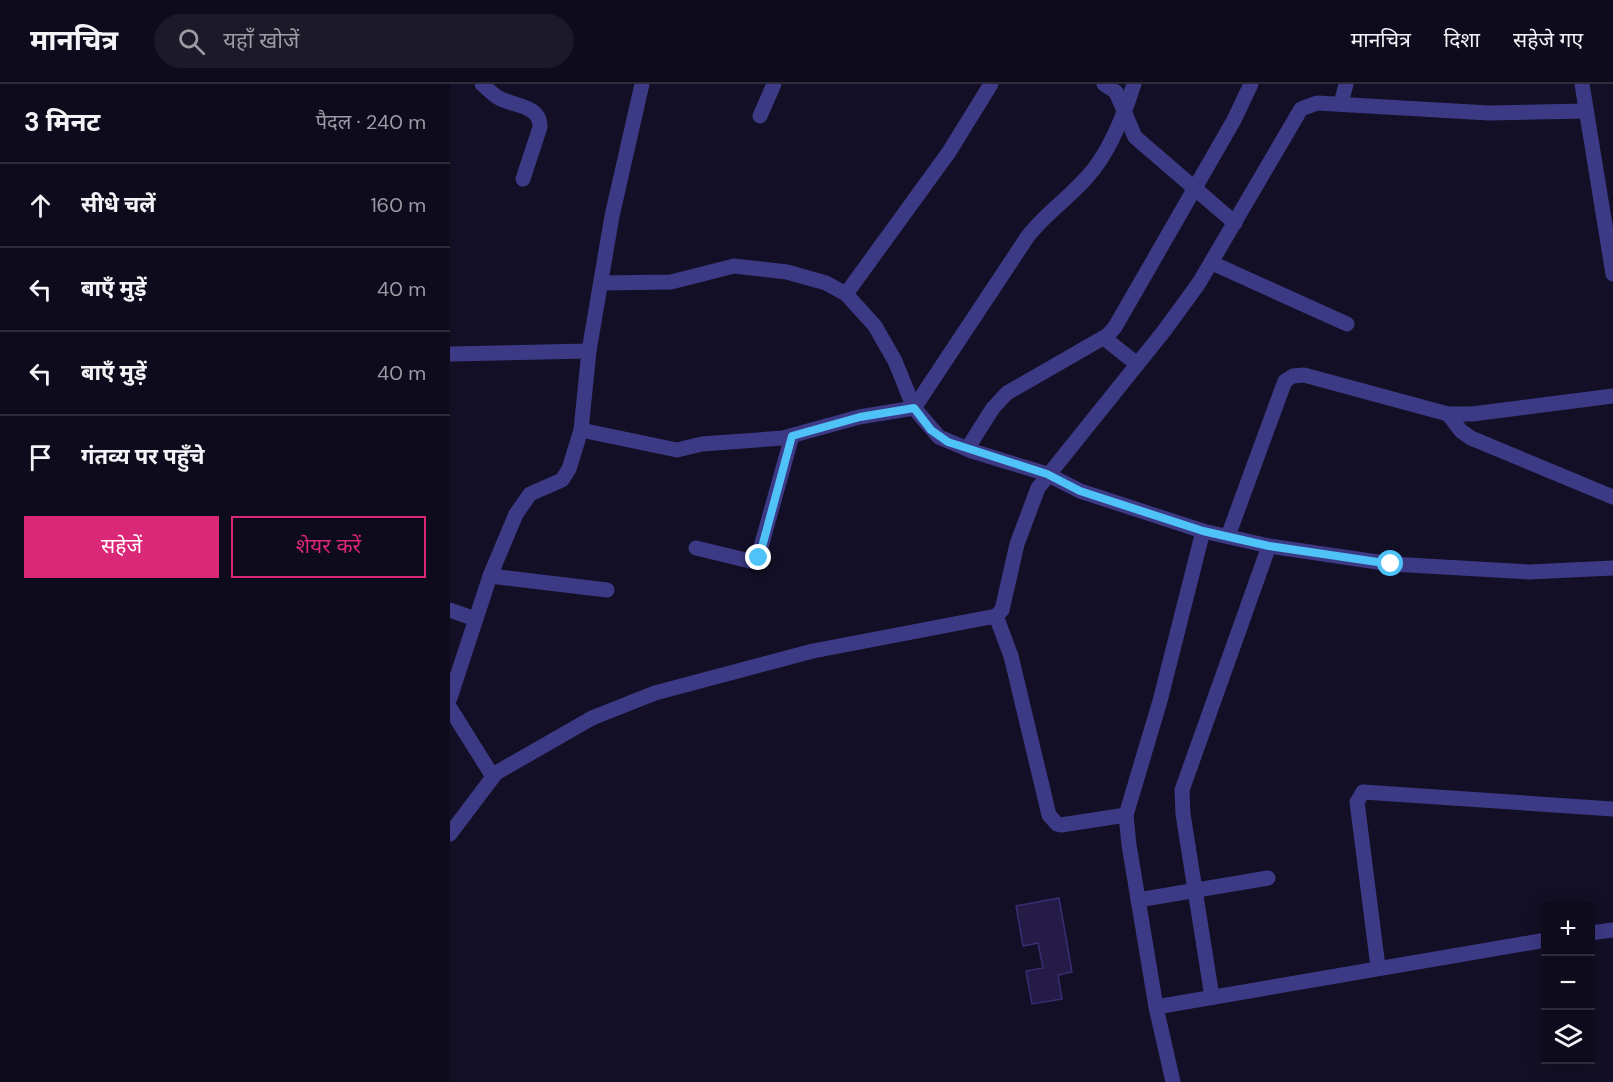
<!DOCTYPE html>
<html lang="hi">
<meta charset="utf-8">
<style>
body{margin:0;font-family:"DM Sans","Noto Sans Devanagari",sans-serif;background:#1c1929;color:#f1f3f6}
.controls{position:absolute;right:18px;bottom:18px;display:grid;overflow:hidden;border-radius:0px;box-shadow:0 3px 15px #0003}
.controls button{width:54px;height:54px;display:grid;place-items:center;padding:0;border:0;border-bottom:2px solid #2e2b3b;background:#0e0b1c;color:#f1f3f6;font:30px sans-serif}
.stop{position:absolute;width:18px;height:18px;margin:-14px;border:4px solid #4fc3f7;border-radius:50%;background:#fff}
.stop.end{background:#4fc3f7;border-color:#fff;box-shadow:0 2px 6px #0008}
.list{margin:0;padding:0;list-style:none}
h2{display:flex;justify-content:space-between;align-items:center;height:78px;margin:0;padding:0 24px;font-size:26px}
h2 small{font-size:20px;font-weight:400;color:#9b9ba3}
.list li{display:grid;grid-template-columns:39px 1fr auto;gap:18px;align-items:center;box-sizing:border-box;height:84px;padding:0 24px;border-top:2px solid #2e2b3b}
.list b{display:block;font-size:22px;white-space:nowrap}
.list em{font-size:20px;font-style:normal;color:#9b9ba3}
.actions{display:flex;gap:12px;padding:18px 24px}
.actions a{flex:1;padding:14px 0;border:2px solid #db2777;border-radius:0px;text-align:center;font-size:21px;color:#db2777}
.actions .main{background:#db2777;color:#fff}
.icon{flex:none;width:33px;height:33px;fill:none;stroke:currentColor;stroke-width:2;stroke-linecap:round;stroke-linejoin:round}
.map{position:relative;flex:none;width:1163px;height:998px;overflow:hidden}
header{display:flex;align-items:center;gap:36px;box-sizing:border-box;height:84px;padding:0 30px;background:#0e0b1c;border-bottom:2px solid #2e2b3b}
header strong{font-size:28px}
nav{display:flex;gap:33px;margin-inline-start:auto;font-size:21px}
.search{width:420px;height:54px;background:#1c1929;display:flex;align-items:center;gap:15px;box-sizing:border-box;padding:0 21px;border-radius:33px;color:#9b9ba3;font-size:22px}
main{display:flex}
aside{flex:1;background:#0e0b1c}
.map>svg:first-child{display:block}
.building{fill:#241b47;stroke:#3b2d73;stroke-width:1.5}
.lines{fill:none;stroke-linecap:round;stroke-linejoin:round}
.street{stroke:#3d3a85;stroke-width:15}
.route{stroke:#4fc3f7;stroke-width:8}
</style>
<header>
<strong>मानचित्र</strong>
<div class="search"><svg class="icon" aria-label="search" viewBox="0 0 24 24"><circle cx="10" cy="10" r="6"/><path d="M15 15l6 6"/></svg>यहाँ खोजें</div>
<nav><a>मानचित्र</a><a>दिशा</a><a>सहेजे गए</a></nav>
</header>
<main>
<aside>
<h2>3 मिनट<small>पैदल · 240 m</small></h2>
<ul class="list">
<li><svg class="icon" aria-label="ahead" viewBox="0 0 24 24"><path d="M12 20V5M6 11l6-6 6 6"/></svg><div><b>सीधे चलें</b></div><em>160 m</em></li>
<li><svg class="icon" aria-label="left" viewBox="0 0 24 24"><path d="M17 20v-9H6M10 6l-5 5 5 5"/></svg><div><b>बाएँ मुड़ें</b></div><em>40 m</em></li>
<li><svg class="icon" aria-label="left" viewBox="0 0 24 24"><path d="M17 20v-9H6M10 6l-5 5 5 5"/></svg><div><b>बाएँ मुड़ें</b></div><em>40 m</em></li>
<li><svg class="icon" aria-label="arrive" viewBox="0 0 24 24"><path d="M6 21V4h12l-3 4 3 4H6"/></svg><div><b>गंतव्य पर पहुँचे</b></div></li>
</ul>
<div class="actions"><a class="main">सहेजें</a><a>शेयर करें</a></div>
</aside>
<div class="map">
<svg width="1163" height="998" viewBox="0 0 1163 998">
<rect width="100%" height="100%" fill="#130f26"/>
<polygon class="building" points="609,814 622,888 608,891 612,915 582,920 576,887 593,884 588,859 573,862 566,822"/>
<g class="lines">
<g class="street">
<path d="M 32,0 C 38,5 44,12 51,15 C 65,22 91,22 90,43 L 73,95"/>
<polyline points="654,0 666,8 685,53 785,139"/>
<polyline points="1132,0 1163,190"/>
<polyline points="891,20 896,0"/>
<polyline points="310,32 324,0"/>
<polyline points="762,179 897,240"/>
<polyline points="151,199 221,198 284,182 337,188 376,199 396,210 425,242 445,277 464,324 489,353 522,367 597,390 630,407 753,447 819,462 941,480 1079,488 1163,484"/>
<polyline points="396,210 499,68 541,0"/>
<polyline points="654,254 687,280"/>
<polyline points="0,270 139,267"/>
<polyline points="998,330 1011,347 1021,354 1163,413"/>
<path d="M 131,346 L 227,366 L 252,360 L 333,354 L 409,333 L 464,324 L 578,152 C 596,129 619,114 638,92 C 660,68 674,31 684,0"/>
<polyline points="517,365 543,324 557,309 658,251 665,243 784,36 801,0"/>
<polyline points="778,452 835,297 843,292 854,291 998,330 1022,330 1163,312"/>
<polyline points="246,464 300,477 307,477 342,352"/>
<polyline points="40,492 157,506"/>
<polyline points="0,526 25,535"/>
<polyline points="546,532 561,572 599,731 607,740 611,741 676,731"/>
<polyline points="0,614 40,492 66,430 80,410 112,396 119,385 131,346 139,267 162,132 192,0"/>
<polyline points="0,624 40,688 46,689 142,634 205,609 363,567 546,532 552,526 567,460 588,404 714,247 749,199 851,25 867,19 1039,29 1136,27"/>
<polyline points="0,750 46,689"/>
<polyline points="688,816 818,794"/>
<polyline points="1140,849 1163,846"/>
<polyline points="928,883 907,718 913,708 1163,725"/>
<polyline points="762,913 733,730 732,706 819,462"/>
<polyline points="706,923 1096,856"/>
<polyline points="723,998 706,923 679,761 676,731 710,617 753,447"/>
</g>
</g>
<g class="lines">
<polyline class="route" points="309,474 342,352 410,333 464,324 481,346 498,358 597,390 630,407 753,447 819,462 941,480"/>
</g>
</svg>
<div class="controls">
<button>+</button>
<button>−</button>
<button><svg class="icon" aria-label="layers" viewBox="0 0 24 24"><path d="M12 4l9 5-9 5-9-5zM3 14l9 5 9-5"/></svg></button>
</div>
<div class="stop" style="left:941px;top:480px"></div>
<div class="stop end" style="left:309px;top:474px"></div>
</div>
</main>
